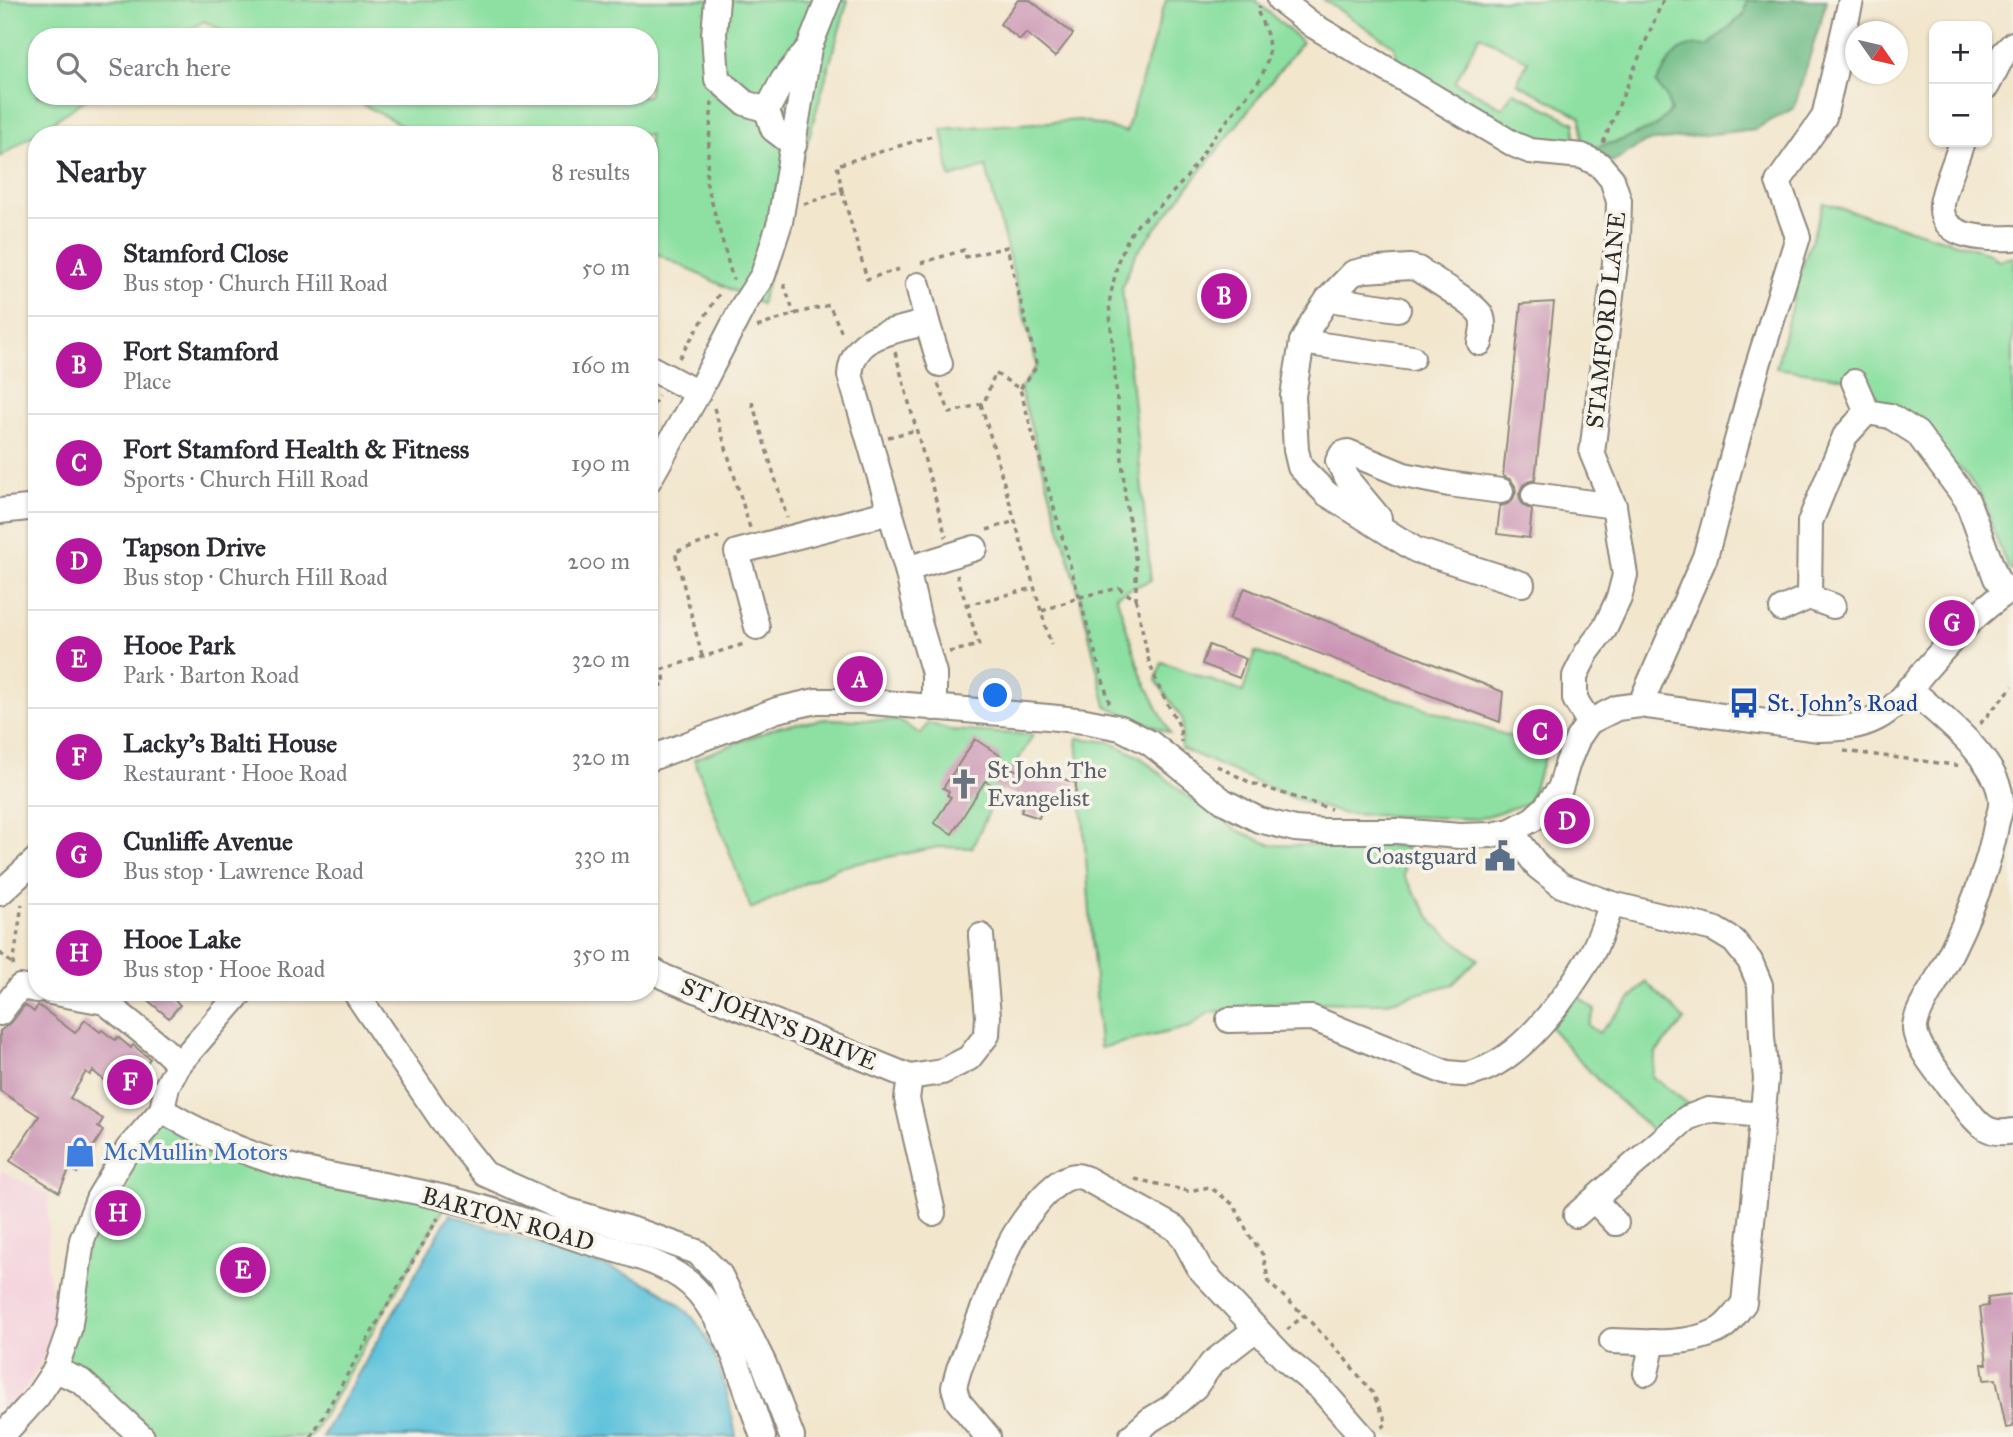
<!DOCTYPE html>
<meta charset="utf-8">
<style>
body{margin:0;font-family:"IM FELL Great Primer",serif;background:#f7f7f7;color:#2b2b33}
.controls{position:absolute;right:21px;top:21px;display:grid;overflow:hidden;border-radius:14px;box-shadow:0 2px 5px #0004}
.controls button{width:63px;height:63px;display:grid;place-items:center;padding:0;border:0;border-bottom:2px solid #e1e1e2;background:#fff;color:#2b2b33;font:35px sans-serif}
.compass{position:absolute;left:1845px;top:21px;width:63px;height:63px;border-radius:50%;background:#fff;box-shadow:0 2px 5px #0004;rotate:124deg}
.you{position:absolute;left:996px;top:696px;width:24px;height:24px;margin:-18px;border:5px solid #fff;border-radius:50%;background:#1a73e8;box-shadow:0 0 0 10px #1a73e833}
.badge{display:grid;place-items:center;width:46px;height:46px;border-radius:50%;background:#b5179e;color:#fff;font-size:23px;font-weight:700}
.pin{position:absolute;translate:-50% -50%;border:4px solid #fff;box-shadow:0 2px 7px #0006}
.list{margin:0;padding:0;list-style:none}
h2{display:flex;justify-content:space-between;align-items:center;height:91px;margin:0;padding:0 28px;font-size:30px}
h2 small{font-size:23px;font-weight:400;color:#7c7c81}
.list li{display:grid;grid-template-columns:46px 1fr auto;gap:21px;align-items:center;box-sizing:border-box;height:98px;padding:0 28px;border-top:2px solid #e1e1e2}
.list b{display:block;font-size:26px;white-space:nowrap}
.list p{margin:0;font-size:23px;white-space:nowrap;color:#7c7c81}
.list em{font-size:23px;font-style:normal;color:#7c7c81}
.icon{flex:none;width:38px;height:38px;fill:none;stroke:currentColor;stroke-width:2;stroke-linecap:round;stroke-linejoin:round}
.map{position:relative;flex:none;width:2013px;height:1437px;overflow:hidden}
.search{position:absolute;background:#fff;box-shadow:0 2px 5px #0004;left:28px;top:28px;width:630px;height:77px;display:flex;align-items:center;gap:18px;box-sizing:border-box;padding:0 24px;border-radius:28px;color:#7c7c81;font-size:26px}
.panel{position:absolute;background:#fff;box-shadow:0 2px 5px #0004;left:28px;top:126px;width:630px;height:875px;border-radius:28px}
.map>svg:first-child{display:block}
.built{fill:#f4cfdd}
.green{fill:#8de0a2;stroke:#5c8666;stroke-width:2}
.forest{fill:#72be88;stroke:#4e745a;stroke-width:2}
.water{fill:#5dc2db;stroke:#447683;stroke-width:2}
.building{fill:#ca94b4}
.lines{fill:none;stroke-linecap:round;stroke-linejoin:round}
.minor-casing{stroke:#8e887c;stroke-width:28}
.path{stroke:#8e887c;stroke-width:3.5;stroke-dasharray:5 5;stroke-linecap:butt}
.minor{stroke:#fff;stroke-width:24}
.labels{text-anchor:middle;stroke-width:7;stroke-linejoin:round;paint-order:stroke}
.street-label{font-size:24px;fill:#2b2b2b;stroke:#f7f3e8}
.transit-label{font-size:24px;fill:#164399;stroke:#f7f3e8;text-anchor:start}
.worship-label{font-size:24px;fill:#5b616d;stroke:#f7f3e8;text-anchor:start}
.service-label{font-size:24px;fill:#4e5e75;stroke:#f7f3e8;text-anchor:end}
.shop-label{font-size:24px;fill:#366cbe;stroke:#f7f3e8;text-anchor:start}
</style>
<div class="map">
<svg width="2013" height="1437" viewBox="0 0 2013 1437">
<rect width="100%" height="100%" fill="#f7f3e8"/>
<filter id="ink" filterUnits="userSpaceOnUse"><feTurbulence type="fractalNoise" baseFrequency=".0143" numOctaves="2"/><feDisplacementMap in="SourceGraphic" scale="14" xChannelSelector="R" yChannelSelector="G"/><feConvolveMatrix kernelMatrix="1 2 1 2 8 2 1 2 1" color-interpolation-filters="sRGB"/></filter>
<filter id="wash" filterUnits="userSpaceOnUse"><feTurbulence type="fractalNoise" baseFrequency=".00686" numOctaves="4" result="noise"/><feDisplacementMap in="SourceGraphic" scale="28" xChannelSelector="R" yChannelSelector="G"/><feGaussianBlur stdDeviation="1.57" result="paint"/><feColorMatrix in="noise" values="0 0 0 0 0 0 0 0 0 0 0 0 0 0 0 0 0 1.4 0 .05"/><feComposite in="paint" operator="in"/></filter>
<g filter="url(#wash)">
<rect width="100%" height="100%" fill="#f2e6cd"/>
<polygon class="built" points="0,1170 49,1195 47,1267 54,1312 44,1357 17,1402 0,1417"/>
<g class="green">
<polygon points="0,0 848,0 761,304 649,250 649,135 420,135 347,96 649,96 649,37 234,37 204,21 180,37 37,37 37,96 91,96 0,157"/>
<polygon points="1166,0 1255,0 1302,42 1135,255 1122,287 1151,580 1116,595 1141,674 1170,733 1106,706 1080,597 1020,389 1037,366 986,167 950,178 942,129 1080,120 1126,132"/>
<polygon points="1324,0 1747,0 1744,14 1708,46 1666,96 1671,111 1655,127 1622,140 1590,149 1582,146 1581,117 1517,83 1528,61 1480,35 1455,82 1503,108 1513,91 1575,123 1575,143 1522,143 1399,66 1394,46"/>
<polygon points="1824,203 1989,253 1998,260 2013,257 2013,571 2009,570 1993,531 1983,498 1964,472 1879,406 1866,381 1776,368 1800,273"/>
<polygon points="1255,652 1548,749 1528,803 1478,819 1344,814 1293,798 1181,748 1183,720 1156,680 1162,662 1243,692"/>
<polygon points="826,719 899,721 921,734 928,723 950,730 1033,735 993,803 972,848 938,847 839,867 751,909 694,759 781,726"/>
<polygon points="1077,738 1110,742 1140,757 1186,795 1237,830 1271,845 1406,846 1404,876 1435,925 1478,959 1453,984 1384,1003 1281,1002 1208,1013 1190,1027 1100,1048"/>
<polygon points="1646,982 1685,1020 1656,1052 1652,1076 1692,1107 1654,1132 1603,1086 1549,1026 1576,995 1595,1010 1588,1025 1599,1033"/>
<polygon points="162,1110 188,1126 449,1200 311,1437 142,1437 55,1370 82,1240"/>
</g>
<path class="forest" d="M 1747,0 L 1827,0 L 1794,108 L 1755,129 L 1646,142 L 1612,162 L 1590,149 L 1622,140 L 1655,127 L 1671,111 L 1666,96 L 1656,84 C 1671,58 1675,42 1708,46 L 1744,15 Z"/>
<path class="water" d="M 450,1214 C 486,1226 521,1238 556,1250 C 602,1266 660,1279 693,1318 C 717,1347 730,1400 736,1437 L 322,1437 Z"/>
<g id="blocks">
<g class="building">
<polygon points="1018,0 1030,0 1073,34 1055,57 1026,33 1020,40 1000,24"/>
<polygon points="1554,302 1535,480 1528,482 1523,485 1519,494 1521,501 1524,506 1532,510 1529,538 1497,534 1500,506 1507,504 1512,501 1516,492 1515,486 1511,480 1503,476 1521,304"/>
<polygon points="1245,588 1503,692 1500,722 1229,619"/>
<polygon points="1209,645 1246,659 1239,678 1202,664"/>
<polygon points="975,739 1001,756 996,764 1049,780 1051,775 1076,783 1075,800 1058,800 1056,806 1044,802 1039,818 1021,812 1026,798 1001,790 985,781 952,834 934,823 951,797 947,795 949,791 943,788"/>
<polygon points="138,992 166,992 180,1005 169,1018"/>
<polygon points="25,1005 34,1012 38,1005 75,1033 85,1020 100,1032 102,1030 115,1040 118,1037 131,1048 133,1045 150,1059 124,1090 110,1078 107,1083 93,1071 90,1075 86,1072 70,1098 103,1119 98,1127 103,1131 77,1173 70,1168 59,1192 10,1161 39,1116 0,1091 0,1031 12,1022"/>
<polygon points="2013,1295 2013,1427 2006,1428 1996,1379 1984,1380 1982,1364 1987,1364 1980,1307 1988,1306 1988,1298"/>
</g>
</g>
</g>
<g filter="url(#ink)">
<use href="#blocks" fill-opacity="0" stroke="#8e887c" stroke-width="2"/>
<g class="lines">
<g class="minor-casing">
<g id="minor">
<polyline points="717,0 714,34 717,79 745,103 767,110"/>
<polyline points="1280,0 1314,26 1515,145 1530,151 1582,156 1599,164 1612,179 1619,201 1618,238 1592,453 1614,506 1625,575 1619,598 1605,628 1587,652 1575,676 1575,699 1589,722"/>
<polyline points="1987,86 2004,53 2013,44"/>
<path d="M 1962,142 C 1957,158 1943,190 1942,205 C 1939,240 1990,239 2013,238"/>
<polyline points="794,145 773,129 767,110 783,80 807,50"/>
<polyline points="918,285 927,322 940,364"/>
<polyline points="1328,299 1398,309"/>
<path d="M 927,322 C 894,332 853,333 850,375 L 907,569 L 920,626 L 934,673 L 934,708"/>
<polyline points="1302,342 1412,358"/>
<path d="M 1480,343 C 1482,335 1485,323 1481,315 C 1474,303 1431,278 1418,269 L 1410,267 L 1365,270 L 1353,273 L 1328,299 L 1312,323 L 1302,342 L 1293,396 L 1296,450 L 1300,467 L 1327,494 L 1416,550 L 1522,584"/>
<polyline points="649,367 698,393"/>
<polyline points="1854,382 1867,412"/>
<polyline points="649,480 698,393 743,306 763,275 780,222 809,48 828,0"/>
<polyline points="1534,495 1614,506"/>
<polyline points="0,511 37,507"/>
<polyline points="1379,518 1350,483 1338,461 1342,454 1348,452 1404,475 1449,484 1501,491"/>
<polyline points="907,569 975,548"/>
<polyline points="1833,606 1809,597 1810,522 1845,436 1867,412 1890,416 1917,433 1967,500 1996,578 2006,592"/>
<polyline points="1782,609 1809,597"/>
<polyline points="757,627 737,552 890,512"/>
<path d="M 1909,688 C 1939,715 1998,758 2001,800 C 2002,807 1999,815 1997,821 C 1988,873 1966,924 1942,970 C 1935,986 1915,1011 1915,1028 C 1915,1049 1949,1085 1962,1103 C 1977,1123 1987,1137 2013,1131"/>
<polyline points="1640,705 1705,557 1756,371 1798,237 1778,182 1824,117 1851,0"/>
<path d="M 1589,722 L 1617,708 L 1640,705 L 1819,729 C 1839,729 1858,728 1877,718 C 1898,707 1911,686 1926,669 C 1952,639 1979,609 2013,588"/>
<polyline points="649,759 777,710 816,701 860,701 1048,717 1085,721 1121,728 1150,743 1223,801 1259,820 1295,829 1322,831 1397,831 1460,836 1492,835 1511,831 1533,819 1545,808 1560,789 1568,762 1578,738 1589,722"/>
<path d="M 1511,831 L 1538,867 L 1561,885 L 1612,904 L 1714,929 L 1734,941 L 1750,961 L 1760,985 L 1762,1037 L 1766,1079 L 1744,1303 C 1736,1313 1729,1325 1717,1331 C 1687,1346 1645,1342 1612,1341"/>
<polyline points="0,893 37,859"/>
<polyline points="649,968 664,977 910,1077 942,1072 969,1058 987,1035 988,1016 981,936"/>
<polyline points="50,992 105,1002 162,1048 179,1064"/>
<polyline points="355,992 442,1120 485,1174 566,1210 643,1233 697,1252 720,1275 764,1364 792,1437"/>
<polyline points="0,1013 20,987 37,990"/>
<path d="M 1229,1020 L 1312,1018 L 1447,1073 C 1454,1073 1462,1075 1469,1074 C 1520,1063 1566,997 1591,955 C 1600,939 1605,921 1612,904"/>
<polyline points="910,1077 907,1099 933,1213"/>
<path d="M 162,1110 C 202,1134 247,1155 293,1167 C 337,1178 383,1184 427,1194 C 481,1205 533,1224 585,1241 C 621,1252 673,1262 699,1293 C 732,1333 745,1389 763,1437"/>
<polyline points="1595,1201 1616,1223"/>
<polyline points="1576,1215 1687,1118 1708,1110 1762,1115"/>
<polyline points="55,1370 81,1381 142,1437"/>
<polyline points="1646,1373 1653,1342"/>
<polyline points="1,1437 37,1397 55,1370 69,1330 82,1240 98,1199 128,1149 162,1110 167,1086 179,1064 241,992"/>
<path d="M 988,1437 L 958,1401 L 954,1387 L 959,1369 L 1008,1247 C 1018,1227 1051,1177 1076,1176 C 1080,1176 1084,1178 1087,1179 L 1175,1228 L 1183,1237 L 1200,1269 L 1286,1360 L 1321,1389 L 1363,1437"/>
<polyline points="1131,1437 1150,1420 1170,1408 1195,1387 1212,1363 1256,1329"/>
</g>
</g>
<g class="path">
<polyline points="712,102 706,181 733,280"/>
<polyline points="1603,143 1663,0"/>
<polyline points="842,191 867,279 903,268"/>
<polyline points="804,204 842,191 837,165 932,136"/>
<polyline points="921,263 964,250 966,257 1007,247 1037,366 1020,389"/>
<polyline points="784,284 794,314"/>
<polyline points="757,327 794,314 829,305 843,335"/>
<polyline points="895,352 946,537"/>
<polyline points="679,358 719,294 723,295"/>
<polyline points="938,384 950,413 984,403 995,373 1020,389 1110,705"/>
<polyline points="752,402 787,518"/>
<polyline points="981,404 1051,645"/>
<polyline points="714,408 750,528"/>
<polyline points="649,414 658,395"/>
<polyline points="888,437 917,430"/>
<polyline points="987,530 1015,521"/>
<polyline points="1136,600 1136,563 1125,495 1109,303 1118,261 1129,236 1139,223 1161,205 1186,178 1216,134 1261,78 1269,56 1268,37 1257,10 1260,6"/>
<polyline points="966,605 1034,588"/>
<polyline points="1042,611 1080,597 1119,588 1136,600 1149,662 1160,690 1180,727 1181,742"/>
<polyline points="949,652 979,645 957,575"/>
<polyline points="702,656 675,552 719,537"/>
<polyline points="649,689 665,684 663,669 744,644"/>
<polyline points="1980,724 2013,686"/>
<polyline points="1844,751 1962,766"/>
<polyline points="1217,766 1251,783 1331,809"/>
<polyline points="0,953 14,965"/>
<polyline points="13,966 22,904"/>
<polyline points="1135,1179 1188,1191 1210,1187 1234,1205 1249,1235 1263,1255 1269,1283 1304,1315 1342,1355 1372,1392 1387,1423 1382,1428"/>
<polyline points="1287,1330 1304,1315"/>
<polyline points="311,1437 438,1218"/>
</g>
<use href="#minor" class="minor"/>
</g>
</g>
<defs>
<g id="bus-bare" transform="scale(2.415)"><path d="M-5-6H5V4H4V6H2V4H-2V6H-4V4H-5ZM-3.5-4V0h7V-4ZM-3.5 1.2v1.5H-2V1.2ZM2 1.2v1.5H3.5V1.2Z" fill="#1a4fb4" stroke="#f7f3e8" stroke-width="2.5" paint-order="stroke"/></g>
<g id="church-bare" transform="scale(2.415)"><path d="M-1.2-6h2.4v3.5h3.3v2.4h-3.3V6h-2.4V-.1h-3.3v-2.4h3.3Z" fill="#6b7280" stroke="#f7f3e8" stroke-width="2.5" paint-order="stroke"/></g>
<g id="civic-bare" transform="scale(2.415)"><path d="M-.6-6.5H3V-4.5H.6V-3L4-1V1h2V6H-6V1h2V-1L-.6-3ZM-1.2 2.5V6h2.4V2.5Z" fill="#5c6f8a" stroke="#f7f3e8" stroke-width="2.5" paint-order="stroke"/></g>
<g id="shop-bare" transform="scale(2.415)"><path d="M-5-2.5h2.3a2.7 3.5 0 0 1 5.4 0H5L5.5 6h-11ZM-1.5-2.5h3a1.5 2.3 0 0 0-3 0Z" fill="#3f7fe0" stroke="#f7f3e8" stroke-width="2.5" paint-order="stroke"/></g>
</defs>
<g fill-rule="evenodd">
<use href="#bus-bare" x="1744" y="703"/>
<use href="#church-bare" x="964" y="784"/>
<use href="#civic-bare" x="1500" y="856"/>
<use href="#shop-bare" x="80" y="1152"/>
</g>
<g class="labels">
<g class="street-label">
<text transform="translate(1606 320) rotate(-84)" y="8">STAMFORD LANE</text>
<text transform="translate(779 1024) rotate(22)" y="8">ST JOHN'S DRIVE</text>
<text transform="translate(508 1219) rotate(16)" y="8">BARTON ROAD</text>
</g>
<g class="transit-label">
<text x="1767" y="711">St. John's Road</text>
</g>
<g class="worship-label">
<text x="987" y="778">St John The<tspan x="987" dy="28">Evangelist</tspan></text>
</g>
<g class="service-label">
<text x="1477" y="864">Coastguard</text>
</g>
<g class="shop-label">
<text x="103" y="1160">McMullin Motors</text>
</g>
</g>
</svg>
<div class="controls">
<button>+</button>
<button>−</button>
</div>
<svg class="compass" viewBox="-18 -18 36 36"><path d="M0-13l5 13h-10z" fill="#e53935"/><path d="M0 13l5-13h-10z" fill="#7c7c81"/></svg>
<div class="you"></div>
<div class="pin badge" style="left:860px;top:679px">A</div>
<div class="pin badge" style="left:1224px;top:296px">B</div>
<div class="pin badge" style="left:1540px;top:732px">C</div>
<div class="pin badge" style="left:1567px;top:821px">D</div>
<div class="pin badge" style="left:243px;top:1270px">E</div>
<div class="pin badge" style="left:130px;top:1082px">F</div>
<div class="pin badge" style="left:1952px;top:623px">G</div>
<div class="pin badge" style="left:118px;top:1213px">H</div>
<div class="search"><svg class="icon" aria-label="search" viewBox="0 0 24 24"><circle cx="10" cy="10" r="6"/><path d="M15 15l6 6"/></svg>Search here</div>
<section class="panel">
<h2>Nearby<small>8 results</small></h2>
<ul class="list">
<li><span class="badge">A</span><div><b>Stamford Close</b><p>Bus stop · Church Hill Road</p></div><em>50 m</em></li>
<li><span class="badge">B</span><div><b>Fort Stamford</b><p>Place</p></div><em>160 m</em></li>
<li><span class="badge">C</span><div><b>Fort Stamford Health &amp; Fitness</b><p>Sports · Church Hill Road</p></div><em>190 m</em></li>
<li><span class="badge">D</span><div><b>Tapson Drive</b><p>Bus stop · Church Hill Road</p></div><em>200 m</em></li>
<li><span class="badge">E</span><div><b>Hooe Park</b><p>Park · Barton Road</p></div><em>320 m</em></li>
<li><span class="badge">F</span><div><b>Lacky's Balti House</b><p>Restaurant · Hooe Road</p></div><em>320 m</em></li>
<li><span class="badge">G</span><div><b>Cunliffe Avenue</b><p>Bus stop · Lawrence Road</p></div><em>330 m</em></li>
<li><span class="badge">H</span><div><b>Hooe Lake</b><p>Bus stop · Hooe Road</p></div><em>350 m</em></li>
</ul>
</section>
</div>
